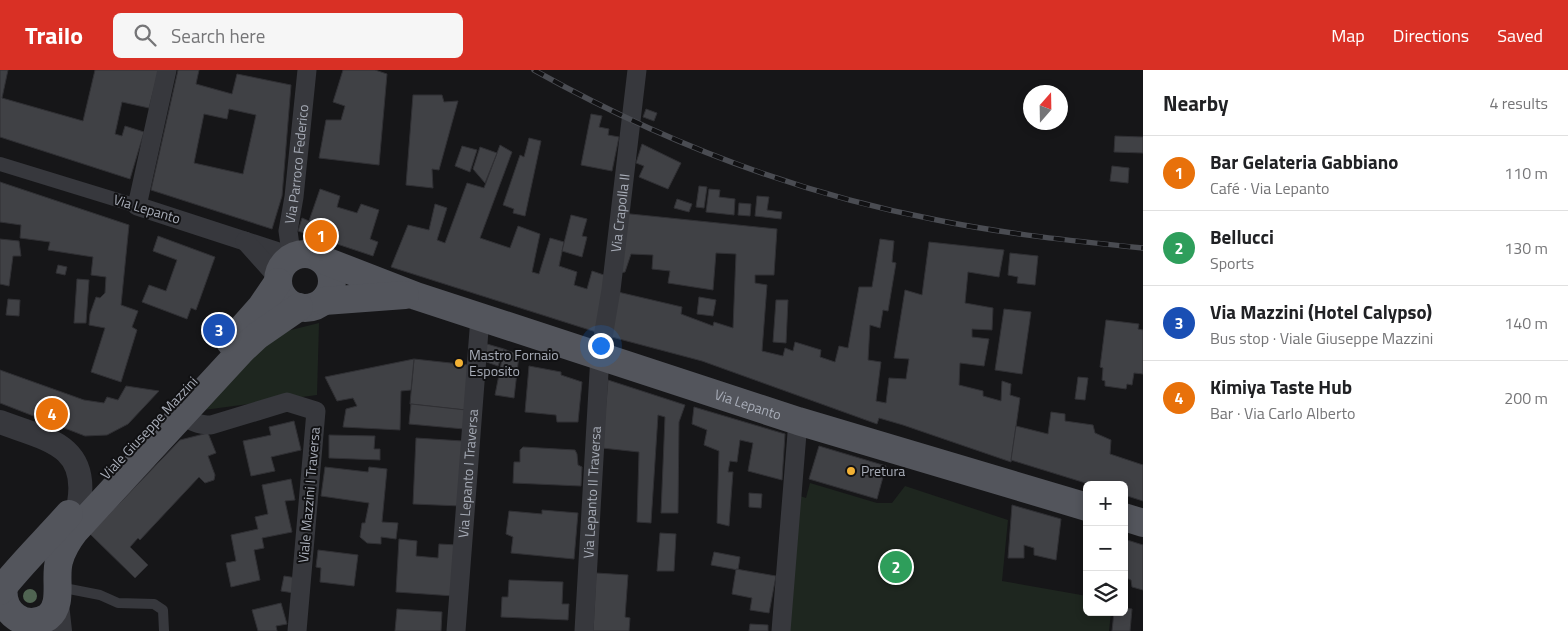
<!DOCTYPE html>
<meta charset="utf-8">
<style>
body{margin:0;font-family:"Titillium Web",sans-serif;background:#f6f6f6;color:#202124}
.controls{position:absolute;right:15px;bottom:15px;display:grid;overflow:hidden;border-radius:8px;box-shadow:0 2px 8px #0003}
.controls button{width:45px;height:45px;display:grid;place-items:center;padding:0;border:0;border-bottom:1px solid #e0e0e0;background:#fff;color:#202124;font:25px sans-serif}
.compass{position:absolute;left:1023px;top:15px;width:45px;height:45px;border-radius:50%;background:#fff;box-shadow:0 2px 8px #0003;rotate:20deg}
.you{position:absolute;left:600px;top:275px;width:18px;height:18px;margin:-12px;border:4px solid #fff;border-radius:50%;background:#1a73e8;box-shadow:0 0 0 8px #1a73e833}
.badge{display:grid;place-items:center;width:32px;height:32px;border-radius:50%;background:#d93025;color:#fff;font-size:16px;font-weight:700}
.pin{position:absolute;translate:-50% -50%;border:2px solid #fff;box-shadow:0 1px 5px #0006}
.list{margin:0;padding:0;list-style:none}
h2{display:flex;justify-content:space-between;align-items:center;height:65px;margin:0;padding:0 20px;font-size:21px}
h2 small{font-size:16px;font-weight:400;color:#757577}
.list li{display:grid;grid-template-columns:32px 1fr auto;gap:15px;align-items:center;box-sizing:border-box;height:75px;padding:0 20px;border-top:1px solid #e0e0e0}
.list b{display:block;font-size:19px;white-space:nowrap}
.list p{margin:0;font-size:16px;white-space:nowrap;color:#757577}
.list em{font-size:16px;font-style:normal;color:#757577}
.icon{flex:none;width:28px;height:28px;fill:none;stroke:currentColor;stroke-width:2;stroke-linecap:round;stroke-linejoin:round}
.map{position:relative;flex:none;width:1143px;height:561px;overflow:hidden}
header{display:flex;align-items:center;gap:30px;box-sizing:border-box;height:70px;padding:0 25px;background:#d93025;color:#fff}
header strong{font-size:24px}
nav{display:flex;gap:28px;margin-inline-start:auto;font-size:18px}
.search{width:350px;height:45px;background:#f6f6f6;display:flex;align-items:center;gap:12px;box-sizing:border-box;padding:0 18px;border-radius:8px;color:#757577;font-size:19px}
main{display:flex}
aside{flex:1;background:#fff}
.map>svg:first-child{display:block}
.green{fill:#1e261f}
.building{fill:#404145;stroke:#303034;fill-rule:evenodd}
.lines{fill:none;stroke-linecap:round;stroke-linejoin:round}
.service{stroke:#37383d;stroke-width:10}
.pedestrian{stroke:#37383d;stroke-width:14}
.minor{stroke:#37383d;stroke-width:19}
.tertiary{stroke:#37383d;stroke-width:24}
.primary{stroke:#53555c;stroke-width:28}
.rail-casing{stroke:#4a4c52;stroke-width:5.5}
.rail{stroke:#111113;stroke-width:4;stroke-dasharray:11;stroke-linecap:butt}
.tree{fill:#506452}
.poi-dot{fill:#f2b134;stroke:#111113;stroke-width:2}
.labels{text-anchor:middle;stroke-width:4;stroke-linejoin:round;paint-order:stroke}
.street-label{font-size:14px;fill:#a8adb8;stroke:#111113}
.poi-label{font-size:14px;fill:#a8adb8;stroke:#111113;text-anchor:start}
</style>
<header>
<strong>Trailo</strong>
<div class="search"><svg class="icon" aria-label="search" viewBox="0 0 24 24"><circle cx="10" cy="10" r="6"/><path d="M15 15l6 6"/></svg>Search here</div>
<nav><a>Map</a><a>Directions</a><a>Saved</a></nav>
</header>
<main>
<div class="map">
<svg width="1143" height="561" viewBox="0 0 1143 561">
<rect width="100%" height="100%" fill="#161618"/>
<g class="green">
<polygon points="319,253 317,325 204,340 255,284 287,261"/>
<polygon points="810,413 877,433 892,433 905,416 1008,450 1002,511 1087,526 1087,542 1111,542 1109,561 789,561 794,424 806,428"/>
</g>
<g class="building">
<polygon points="0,0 8,0 2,28 83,51 95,0 159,0 149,38 122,32 115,64 122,66 125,56 144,62 130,109 0,67"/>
<path d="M 178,0 L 199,0 L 196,14 L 232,24 L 237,4 L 291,15 L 282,126 L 272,159 L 151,120 ZM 229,39 L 256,45 L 243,104 L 194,93 L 204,44 L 227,49 Z"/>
<polygon points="343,0 375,0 387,4 379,95 319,88 326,50 341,50 345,36 333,32"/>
<polygon points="413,25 442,25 444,32 458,31 439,100 432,99 433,118 406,115"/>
<polygon points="646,39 657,43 654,51 643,47"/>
<polygon points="591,44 602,46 599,57 609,59 608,65 619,67 612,101 581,95"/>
<polygon points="1115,66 1143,67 1143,83 1114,82"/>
<polygon points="529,68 541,71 525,146 513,143 514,139 503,135 520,85 524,87"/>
<polygon points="642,74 681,93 668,119 639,107 644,96 636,93"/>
<polygon points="500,75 512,82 480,168 510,178 518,156 540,164 532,202 539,204 550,168 564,172 559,196 577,202 574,215 587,219 592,201 607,206 596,262 391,197 408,155 429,160 435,134 447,138 437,170 445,173 467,113 484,118"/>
<polygon points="462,76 477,80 470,102 455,96"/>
<polygon points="480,77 497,83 485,113 473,99"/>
<polygon points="1112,96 1129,98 1128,113 1110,111"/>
<polygon points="0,112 129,155 121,235 138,241 132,257 137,260 121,312 91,302 105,258 89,255 90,244 96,227 100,228 105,223 106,207 91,205 93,187 48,180 50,172 20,168 21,155 0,152"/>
<polygon points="699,116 707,117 704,138 696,137"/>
<polygon points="320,119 340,126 337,137 357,143 361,134 379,140 370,169 378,172 373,186 298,161 302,148 309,151"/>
<polygon points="709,119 720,120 719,127 735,129 734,145 706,142"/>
<polygon points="757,126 769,127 767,140 782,142 781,149 755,146"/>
<polygon points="677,129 692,134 689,142 674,138"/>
<polygon points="739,133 751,134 750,146 738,145"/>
<polygon points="621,143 777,159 774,205 755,205 755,213 767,215 762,281 783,286 785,278 793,281 795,272 821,280 820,287 835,292 839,276 848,278 859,217 872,217 880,169 894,171 892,192 896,193 888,241 883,240 880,258 870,255 868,290 881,292 876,331 886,333 889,308 906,309 909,289 894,288 905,220 922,225 929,172 1004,180 999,207 968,202 965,233 993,238 992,260 972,259 972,267 989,269 984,296 960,293 959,315 983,321 983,326 1001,331 1002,311 1011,314 1010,325 1020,328 1011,392 903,355 879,348 877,354 702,291 608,266 618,222 682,237 681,244 713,256 714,252 733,258 736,184 716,183 713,220 668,213 670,201 652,199 653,185 631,184 625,202 619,203"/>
<polygon points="571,145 587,149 582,166 587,167 582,187 562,181"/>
<polygon points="158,166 215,187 196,240 191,238 187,249 142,232 149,215 166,221 177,190 153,181"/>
<polygon points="0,169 19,171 21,186 13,186 9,216 0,214"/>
<polygon points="1010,183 1038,186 1035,215 1017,213 1018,207 1008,205"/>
<polygon points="58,195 67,197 65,205 56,203"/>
<polygon points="77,209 89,210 86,253 74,253"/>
<polygon points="699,227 716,230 713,246 697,244"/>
<polygon points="8,229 20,230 19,246 6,245"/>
<polygon points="776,230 788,230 786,273 773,272"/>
<polygon points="1004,239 1031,242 1022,304 995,300"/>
<polygon points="1106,250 1139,254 1138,259 1143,260 1143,304 1134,303 1132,315 1127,314 1126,319 1105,316 1105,311 1102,310 1103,298 1100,297"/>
<polygon points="487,274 504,279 498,296 481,290"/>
<polygon points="504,279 519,285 514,328 495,325"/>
<polygon points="414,289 469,295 465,340 410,334"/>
<polygon points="414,289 411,320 401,321 400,360 343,357 346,339 357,336 353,328 337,331 325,307"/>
<polygon points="529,296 561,302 561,305 582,312 578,352 557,352 556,345 525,342"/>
<polygon points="0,300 84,330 104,333 107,327 118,330 126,316 159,321 128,354 107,365 85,366 0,333"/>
<polygon points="1078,307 1088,308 1085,330 1075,329"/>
<polygon points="608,310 685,335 679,352 678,443 661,443 665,347 658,345 651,453 637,452 639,382 602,378"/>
<polygon points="411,334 466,340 464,359 409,354"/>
<polygon points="694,337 785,364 782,410 748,401 753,373 740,370 737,392 730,391 728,402 733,402 729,456 717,453 719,381 704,375 707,360 692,354"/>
<polygon points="1051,342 1065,344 1065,351 1093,355 1095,363 1111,370 1110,384 1143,395 1143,431 1124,425 1124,415 1092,415 1011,390 1016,356 1048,364"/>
<polygon points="294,351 301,380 271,387 275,401 251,406 243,371 271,365 269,357"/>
<polygon points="208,363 216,383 208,386 215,405 214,410 205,413 199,407 140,470 138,468 130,477 148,495 135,508 90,464 180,370"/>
<polygon points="329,365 375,366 374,379 380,379 380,390 329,388"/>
<polygon points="416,368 463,371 461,436 413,434"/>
<polygon points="819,376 886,396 877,429 809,409"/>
<polygon points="523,377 575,380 577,384 578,395 582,397 581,416 513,413 514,392 520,392 520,380"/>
<polygon points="325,397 368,402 369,397 387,399 382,452 398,453 396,469 381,467 381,474 367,473 360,467 362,453 365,453 369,433 321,426"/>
<polygon points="291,409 295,430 285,431 292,462 262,468 264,478 254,480 260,510 231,517 226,493 236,491 231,465 258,459 255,447 268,444 262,415"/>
<polygon points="749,423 762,424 761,438 749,437"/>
<polygon points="1012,435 1061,449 1056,490 1034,485 1034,478 1024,475 1024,488 1008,488"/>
<polygon points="542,440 578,443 574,489 511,483 513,467 506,464 509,441 542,444"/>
<polygon points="660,463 676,464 674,501 657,501"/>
<polygon points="399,469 417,471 416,486 438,488 439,474 458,475 454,526 396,522"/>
<polygon points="1124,469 1143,475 1143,520 1132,517 1131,510 1124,507"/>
<polygon points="318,480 358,485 354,516 320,512 321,498 316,497"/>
<polygon points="714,482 740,487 738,500 711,495"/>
<polygon points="736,499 776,506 769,543 750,540 752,528 732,524"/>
<polygon points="596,503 628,505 625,547 630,548 629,561 593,561"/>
<polygon points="284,506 297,508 294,523 281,521"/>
<polygon points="509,510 563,512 562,534 569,534 568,550 501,547 502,527 508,527"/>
<polygon points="281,533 287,554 276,556 277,561 258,561 252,540"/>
<polygon points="1124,538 1132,539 1130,561 1112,561 1114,542 1124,542"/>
<polygon points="397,539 442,542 441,561 395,561"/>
<polygon points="750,554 768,555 768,561 749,561"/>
</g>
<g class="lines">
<polyline class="service" points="59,517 100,525 118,533 154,534 163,540 164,561"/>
<polyline class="pedestrian" points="0,94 137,136"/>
<g class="minor">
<polyline points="167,0 137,136 294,187"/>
<polyline points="245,171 279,209"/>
<path id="s1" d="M 297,185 L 290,175 L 288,161 L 294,127 L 307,0"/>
<path d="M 182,344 C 192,352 198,355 211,355 L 287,332 L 316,341 L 297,561"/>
<path id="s2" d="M 456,561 L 480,247"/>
<path id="s3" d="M 584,561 L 600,285 L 611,220 L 637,0"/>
<polyline points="781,561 798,351"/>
</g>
<g class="tertiary">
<path d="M 0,352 C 45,369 89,374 79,433"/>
<polyline points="57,534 60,561"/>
</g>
<g class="primary">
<circle cx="305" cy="211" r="27"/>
<path id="s4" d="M 323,190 L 416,226 L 798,351 L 1087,437"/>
<polyline points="324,231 405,225"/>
<polyline points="230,272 261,237 278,212"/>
<polyline points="1124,447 1143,453"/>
<path d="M 4,516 C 0,543 25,561 48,547 C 64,534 54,509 59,491 C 62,480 68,470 75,461 L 242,280 L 257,266 L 299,237"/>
<path d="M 0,521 C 21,494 46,470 69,444"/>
</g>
<g class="rail-casing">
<path id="rail" d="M 534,0 C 659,70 795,123 937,150 C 1005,164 1074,171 1143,178"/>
</g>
<use href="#rail" class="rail"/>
</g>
<circle class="tree" cx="30" cy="526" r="7"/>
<g class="poi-dot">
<circle cx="459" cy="293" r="5"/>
<circle cx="851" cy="401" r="5"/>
</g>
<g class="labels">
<g class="street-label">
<text dy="5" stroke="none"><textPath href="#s1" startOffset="94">Via Parroco Federico</textPath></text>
<text transform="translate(147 139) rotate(17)" y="5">Via Lepanto</text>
<text dy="5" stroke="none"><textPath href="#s3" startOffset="420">Via Crapolla II</textPath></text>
<text dy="5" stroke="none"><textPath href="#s4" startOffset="449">Via Lepanto</textPath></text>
<text transform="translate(149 358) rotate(-47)" y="5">Viale Giuseppe Mazzini</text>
<text dy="5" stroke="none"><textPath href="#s2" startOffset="158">Via Lepanto I Traversa</textPath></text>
<text dy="5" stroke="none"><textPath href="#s3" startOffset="139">Via Lepanto II Traversa</textPath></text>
<text transform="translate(309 425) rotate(-85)" y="5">Viale Mazzini I Traversa</text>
</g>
<g class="poi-label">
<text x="469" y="290">Mastro Fornaio<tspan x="469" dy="16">Esposito</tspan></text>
<text x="861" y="406">Pretura</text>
</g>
</g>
</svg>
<div class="controls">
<button>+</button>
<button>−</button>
<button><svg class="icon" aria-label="layers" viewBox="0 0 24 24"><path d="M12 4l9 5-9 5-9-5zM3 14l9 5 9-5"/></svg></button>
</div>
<svg class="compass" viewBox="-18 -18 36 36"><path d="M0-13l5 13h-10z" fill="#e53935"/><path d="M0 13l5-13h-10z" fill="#757577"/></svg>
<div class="you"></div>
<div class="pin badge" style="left:321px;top:166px;background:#e8710a">1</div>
<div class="pin badge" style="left:896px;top:497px;background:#2e9e5b">2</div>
<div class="pin badge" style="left:219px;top:260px;background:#1a4fb4">3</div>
<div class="pin badge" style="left:52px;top:344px;background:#e8710a">4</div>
</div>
<aside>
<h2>Nearby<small>4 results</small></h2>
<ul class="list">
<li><span class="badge" style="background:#e8710a">1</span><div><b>Bar Gelateria Gabbiano</b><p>Café · Via Lepanto</p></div><em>110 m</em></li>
<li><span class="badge" style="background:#2e9e5b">2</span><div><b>Bellucci</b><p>Sports</p></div><em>130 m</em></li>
<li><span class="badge" style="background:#1a4fb4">3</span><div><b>Via Mazzini (Hotel Calypso)</b><p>Bus stop · Viale Giuseppe Mazzini</p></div><em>140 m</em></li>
<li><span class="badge" style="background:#e8710a">4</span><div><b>Kimiya Taste Hub</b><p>Bar · Via Carlo Alberto</p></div><em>200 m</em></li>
</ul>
</aside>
</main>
